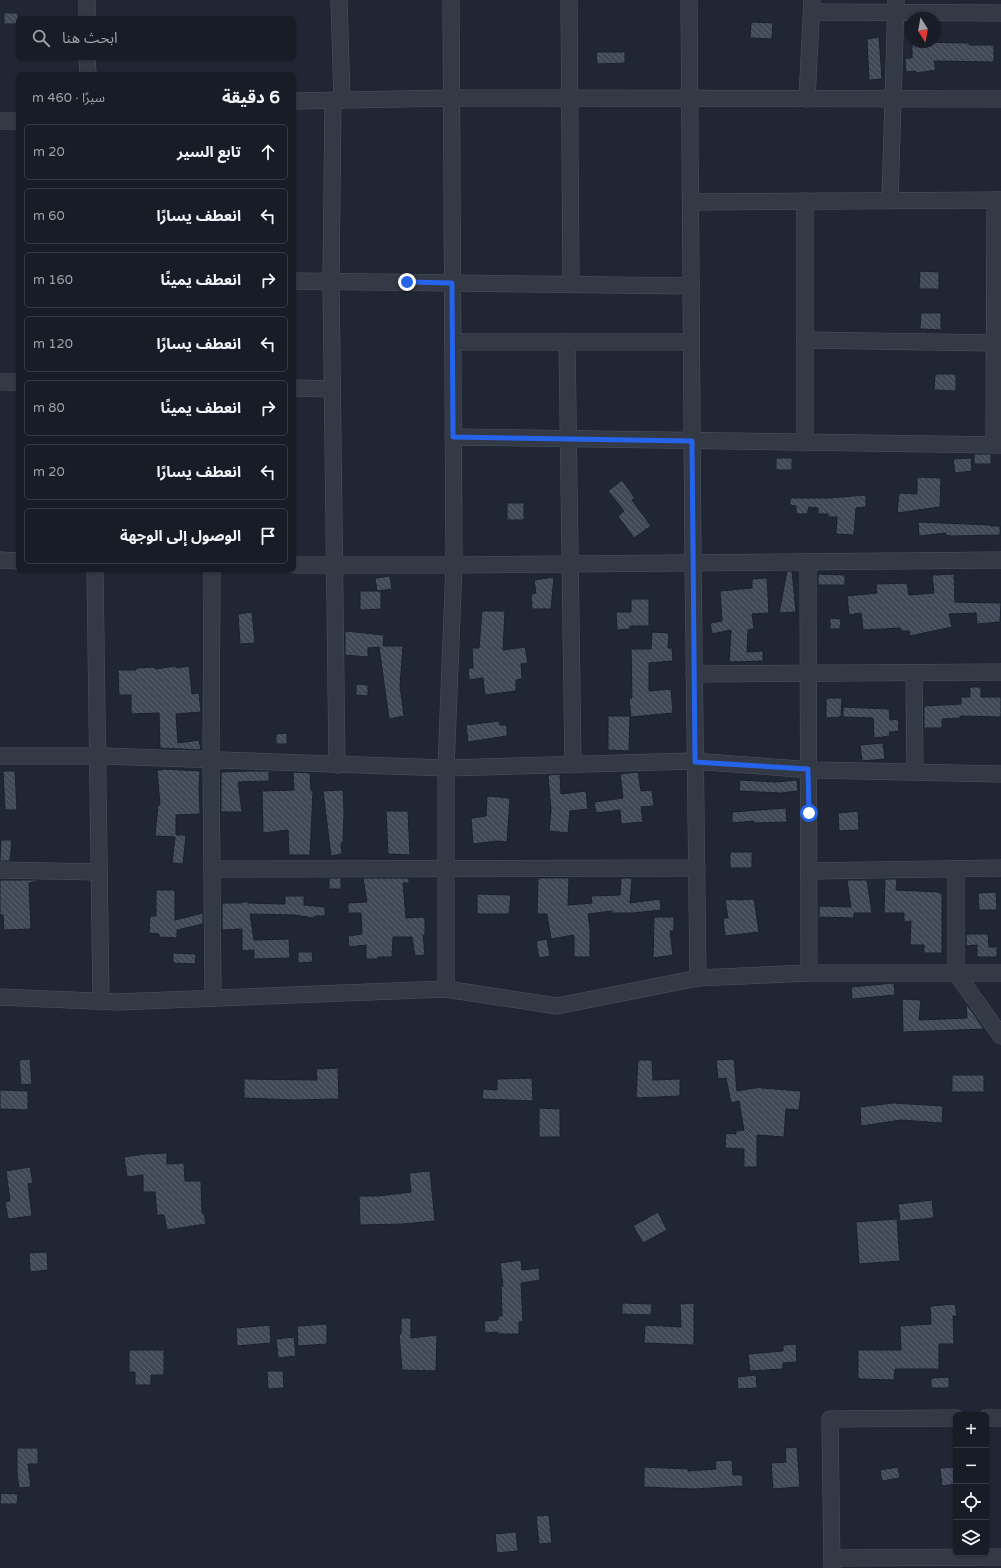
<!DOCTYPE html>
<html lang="ar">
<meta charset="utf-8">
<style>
body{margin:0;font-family:"Varela Round","Noto Sans Arabic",sans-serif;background:#21252f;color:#f1f3f6;direction:rtl}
.controls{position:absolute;right:12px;bottom:12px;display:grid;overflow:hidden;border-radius:6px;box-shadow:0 1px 3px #0004}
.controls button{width:36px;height:36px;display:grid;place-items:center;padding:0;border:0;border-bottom:1px solid #363a44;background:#181c27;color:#f1f3f6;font:20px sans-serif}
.compass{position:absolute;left:905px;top:12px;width:36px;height:36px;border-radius:50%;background:#181c27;box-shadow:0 1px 3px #0004;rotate:169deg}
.stop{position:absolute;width:12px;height:12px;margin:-9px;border:3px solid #2563eb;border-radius:50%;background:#fff}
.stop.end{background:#2563eb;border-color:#fff;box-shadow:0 1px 4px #0008}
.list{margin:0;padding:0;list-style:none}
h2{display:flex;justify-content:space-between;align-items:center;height:52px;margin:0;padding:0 16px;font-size:17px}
h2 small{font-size:13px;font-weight:400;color:#9fa1a7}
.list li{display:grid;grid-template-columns:26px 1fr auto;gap:12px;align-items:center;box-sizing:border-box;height:56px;margin:0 8px 8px;padding:0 8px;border:1px solid #363a44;border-radius:6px}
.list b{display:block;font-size:15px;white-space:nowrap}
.list em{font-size:13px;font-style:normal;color:#9fa1a7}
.icon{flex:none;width:22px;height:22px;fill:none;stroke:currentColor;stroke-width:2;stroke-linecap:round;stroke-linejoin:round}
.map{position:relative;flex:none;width:1001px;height:1568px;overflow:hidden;direction:ltr}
.search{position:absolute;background:#181c27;box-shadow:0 1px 3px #0004;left:16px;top:16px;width:280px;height:44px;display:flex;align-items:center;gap:10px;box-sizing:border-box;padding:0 14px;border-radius:6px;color:#9fa1a7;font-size:15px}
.panel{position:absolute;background:#181c27;box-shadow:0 1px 3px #0004;left:16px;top:72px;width:280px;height:500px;border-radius:6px;direction:rtl}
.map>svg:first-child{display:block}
.building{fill:url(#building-back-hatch);stroke:#1b202b}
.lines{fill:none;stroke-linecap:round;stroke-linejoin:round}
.street-casing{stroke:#4e5360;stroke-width:17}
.street{stroke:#333945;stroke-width:16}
.route{stroke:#2563eb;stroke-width:5}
</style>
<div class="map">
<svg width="1001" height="1568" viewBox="0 0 1001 1568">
<defs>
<pattern id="building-back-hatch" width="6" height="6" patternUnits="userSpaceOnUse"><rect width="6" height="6" fill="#414959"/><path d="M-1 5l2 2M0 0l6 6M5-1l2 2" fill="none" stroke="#5a616f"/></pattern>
</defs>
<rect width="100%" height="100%" fill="#202634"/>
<g class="building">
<rect x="4" y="13" width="14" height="11"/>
<polygon points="751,22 773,23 772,39 750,38"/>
<polygon points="879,37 882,79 869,80 867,39"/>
<polygon points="912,42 969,43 969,45 994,45 994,62 934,61 936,70 916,73 916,71 906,72 905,58 912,58"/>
<polygon points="596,52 625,52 625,63 597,64"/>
<polygon points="920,271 939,272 939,289 919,289"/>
<polygon points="921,313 941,313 941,330 920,329"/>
<polygon points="935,374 956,374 956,391 934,390"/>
<rect x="974" y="454" width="17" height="10"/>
<rect x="776" y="458" width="16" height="12"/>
<polygon points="971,458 972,471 955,473 953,459"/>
<polygon points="917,477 941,478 940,507 897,513 899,493 917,494"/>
<polygon points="622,480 635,498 632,500 651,526 634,538 618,516 624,511 608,491"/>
<polygon points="866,495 866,507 856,508 854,535 836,534 837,517 828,517 828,514 818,514 818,508 809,507 807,514 796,514 796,506 790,505 790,498 829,498"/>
<rect x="507" y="503" width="17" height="17"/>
<polygon points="918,522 990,525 990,526 1000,526 1000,535 951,536 946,535 946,533 919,536"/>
<polygon points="787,571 792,571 796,612 779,613"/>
<polygon points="818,574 845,575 845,585 818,585"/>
<polygon points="954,574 955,602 1001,603 1000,622 977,624 976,613 949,614 952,627 910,636 909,631 901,631 900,628 863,630 861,613 849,615 847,596 877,593 876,584 907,583 909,595 934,593 932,575"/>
<polygon points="390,576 392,589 377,591 375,578"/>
<polygon points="554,577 551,609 532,609 531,594 536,593 534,580"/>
<polygon points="767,578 769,613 752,614 754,629 748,630 747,652 763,651 763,661 729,662 731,630 712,634 710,623 722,621 720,591 752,588 752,579"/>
<polygon points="360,591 381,591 381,609 360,610"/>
<polygon points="631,599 649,599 649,626 630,626 630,629 617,630 616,612 631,612"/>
<polygon points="482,611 505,611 503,650 525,647 528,663 521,664 522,679 516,680 516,691 485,695 483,678 469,680 468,668 473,668 472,648 479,648"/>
<polygon points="252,612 255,643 240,644 238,614"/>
<polygon points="830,618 841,619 840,629 830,629"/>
<polygon points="345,631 384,635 383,646 403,646 400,686 404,716 389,719 379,647 368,648 368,657 345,655"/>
<polygon points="652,632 669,633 668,648 672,648 673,661 649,663 649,691 671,689 673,713 631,717 629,698 632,698 631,649 651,649"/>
<polygon points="176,666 176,668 189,666 192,694 199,693 201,712 176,714 178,743 199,740 201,750 160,748 159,713 131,714 131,695 119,695 118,670 136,670 136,668 155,667 155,669"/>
<polygon points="356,684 368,685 368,696 356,695"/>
<polygon points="970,687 981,687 981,697 1001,697 1001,717 960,716 961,718 942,719 942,728 924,728 924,706 961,704 961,697 970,697"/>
<polygon points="826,698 842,698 841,717 826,718"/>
<polygon points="843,707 889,709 890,720 898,719 899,731 889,732 890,736 874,738 873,718 843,717"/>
<polygon points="608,716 630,716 629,751 608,750"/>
<polygon points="499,721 500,725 507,725 507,736 468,742 466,725"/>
<polygon points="287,733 287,744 276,744 276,734"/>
<polygon points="883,743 885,759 862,761 860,745"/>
<polygon points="162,769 200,771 199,787 200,814 176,815 176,835 186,835 183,864 172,863 175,837 155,836 158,805 160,805 157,770 162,770"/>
<polygon points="3,771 15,771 17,810 5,810"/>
<polygon points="250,771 269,771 269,781 238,782 242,812 221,812 221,772"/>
<polygon points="293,772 310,773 311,791 313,791 310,855 289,855 288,830 263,833 262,791 294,790"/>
<polygon points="638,772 641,791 652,790 654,806 641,807 643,822 621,824 620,810 596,813 594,802 623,798 620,774"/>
<polygon points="560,774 561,794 586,791 588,809 570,811 568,833 549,831 551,810 548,775"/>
<polygon points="740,780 776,782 797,780 798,791 781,793 739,791"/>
<polygon points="343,790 344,813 343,843 341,843 342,854 331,856 323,791"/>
<polygon points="487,796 510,798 507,842 496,841 473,844 471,818 486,816"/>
<polygon points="786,808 787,822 754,823 754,821 732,823 732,812"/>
<polygon points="386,811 408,811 410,855 388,854"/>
<polygon points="858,811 859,830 839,831 838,813"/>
<polygon points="1,840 12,840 10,861 0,861"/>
<rect x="730" y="852" width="22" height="16"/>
<rect x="329" y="878" width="12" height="11"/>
<polygon points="363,878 409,878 409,883 403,883 406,918 425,917 425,935 423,935 425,955 415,956 412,937 393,937 392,957 378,957 378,959 366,959 366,945 349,947 348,936 362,934 361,913 348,913 348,903 367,902"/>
<polygon points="538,878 569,878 568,905 592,903 591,896 620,895 621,878 632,878 630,903 660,899 661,910 634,913 612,913 612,911 588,914 590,929 590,957 574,957 574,935 551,939 547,914 537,914"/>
<polygon points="885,879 897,879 896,890 939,892 939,893 942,893 942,953 924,953 924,945 910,945 911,921 904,922 904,913 884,913"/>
<polygon points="0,880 38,880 39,881 29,883 31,929 4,930 3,915 0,915"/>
<polygon points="847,880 867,880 872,913 854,913 854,918 819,917 819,906 851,907"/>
<polygon points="156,890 175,890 175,920 203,913 203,924 177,930 177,938 159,937 159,934 149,933 150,916 156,916"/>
<polygon points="996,892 997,910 979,910 978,893"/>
<polygon points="477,894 511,895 509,914 477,914"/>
<polygon points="285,896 304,896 304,905 325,907 325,916 315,916 314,918 295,915 250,914 254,940 289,939 290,958 254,959 254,950 242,951 242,929 222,930 222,903 241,903 247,901 248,903 285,904"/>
<polygon points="737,899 737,900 754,899 759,932 725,936 723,918 728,918 725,900"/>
<polygon points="654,917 674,917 674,931 670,931 673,955 653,958"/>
<polygon points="966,934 988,934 989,947 997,947 997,957 977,957 977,945 966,946"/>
<polygon points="547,939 550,956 539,958 536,941"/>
<polygon points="298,952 312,952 313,962 298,963"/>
<polygon points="173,953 196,954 195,964 173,963"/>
<polygon points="894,983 895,995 852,999 851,987"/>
<polygon points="902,999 921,1000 919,1020 967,1018 966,1003 984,1029 903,1032"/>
<polygon points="30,1059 32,1084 21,1085 19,1060"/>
<polygon points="734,1059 737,1091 761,1087 761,1088 801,1091 799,1110 786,1109 784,1137 757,1135 757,1167 744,1167 744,1149 725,1148 726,1133 736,1134 736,1131 744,1130 739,1101 731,1103 726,1078 718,1079 716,1060"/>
<polygon points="638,1060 652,1060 653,1080 680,1079 680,1096 636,1098"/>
<polygon points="338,1068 339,1099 292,1100 244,1098 244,1079 317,1080 316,1069"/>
<rect x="952" y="1075" width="32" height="17"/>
<polygon points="532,1078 533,1101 482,1099 483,1089 497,1090 497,1079"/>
<polygon points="0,1090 28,1091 28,1110 0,1109"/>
<polygon points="893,1103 943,1106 942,1123 901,1120 861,1126 860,1107"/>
<polygon points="539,1108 560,1109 560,1137 539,1137"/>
<polygon points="167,1153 167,1164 184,1163 185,1181 201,1181 202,1213 204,1213 206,1224 167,1230 164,1215 157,1215 155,1192 143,1192 143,1175 127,1177 124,1157 145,1154"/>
<polygon points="30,1167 33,1183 28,1184 32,1216 8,1219 5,1202 10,1201 6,1171"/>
<polygon points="430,1171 435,1221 403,1224 360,1225 359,1196 378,1196 411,1192 409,1173"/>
<polygon points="932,1200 934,1218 900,1221 898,1204"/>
<polygon points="658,1212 667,1230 643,1243 633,1226"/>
<polygon points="897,1219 900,1261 859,1264 856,1222"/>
<polygon points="47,1252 48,1270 30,1272 29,1253"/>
<polygon points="521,1260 522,1270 539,1268 540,1280 521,1283 523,1322 519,1322 519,1334 498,1334 498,1332 485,1333 484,1321 498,1320 498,1316 502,1316 501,1286 503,1286 500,1263"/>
<polygon points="622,1303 652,1304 651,1315 622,1314"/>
<polygon points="694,1303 694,1345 644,1343 645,1325 681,1327 680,1304"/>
<polygon points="955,1304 957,1316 953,1316 954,1344 939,1344 939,1369 895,1369 894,1380 858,1379 858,1350 901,1350 900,1326 931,1324 930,1306"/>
<polygon points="401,1318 411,1318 411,1338 437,1335 436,1371 402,1370 399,1334 401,1334"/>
<polygon points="327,1324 327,1344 298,1346 297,1326"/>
<polygon points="270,1325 271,1343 237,1346 236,1328"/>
<polygon points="294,1337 296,1356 278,1358 276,1339"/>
<polygon points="796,1344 797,1362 783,1363 783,1369 750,1371 748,1354 783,1351 783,1345"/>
<polygon points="129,1350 164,1350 164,1375 151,1375 151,1385 135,1385 135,1372 129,1372"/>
<polygon points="267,1371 283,1371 284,1388 268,1389"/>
<polygon points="756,1375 757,1388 738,1389 737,1377"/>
<polygon points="949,1377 949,1388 931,1388 931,1378"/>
<polygon points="797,1447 800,1487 773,1489 771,1463 786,1462 785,1448"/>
<polygon points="17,1448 38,1448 38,1464 28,1464 31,1487 19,1488 17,1473"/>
<polygon points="732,1460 733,1475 742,1475 743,1486 694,1489 644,1487 644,1467 689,1469 688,1471 716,1469 715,1461"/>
<polygon points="898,1467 900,1478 882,1481 880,1470"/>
<polygon points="956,1467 956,1484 942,1486 940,1468"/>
<polygon points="1,1493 18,1494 17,1504 0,1504"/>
<polygon points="549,1515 552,1543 539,1544 536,1516"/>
<polygon points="516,1532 518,1551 497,1553 495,1534"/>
</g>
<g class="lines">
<g class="street-casing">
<g id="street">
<polyline points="87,0 87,18"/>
<polyline points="339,0 342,100"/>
<polyline points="569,0 571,284"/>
<polyline points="689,0 693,563 698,978"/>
<polyline points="812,12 1001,13"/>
<polyline points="87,58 88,74"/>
<polyline points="807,99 812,0"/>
<polyline points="333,100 331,282 337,765"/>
<polyline points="294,101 451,98 1001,99"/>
<polyline points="0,121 18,121"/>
<polyline points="890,200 896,0"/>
<polyline points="691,202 1001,200"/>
<polyline points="294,281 691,286"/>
<polyline points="805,340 994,343"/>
<polyline points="453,342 691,342"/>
<polyline points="567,342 573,765"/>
<polyline points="0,382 18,382"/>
<polyline points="294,388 332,389"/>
<polyline points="453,437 1001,445"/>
<polyline points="805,443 805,201"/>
<polyline points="994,445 995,200"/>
<polyline points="0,560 18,561"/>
<polyline points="808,562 809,973"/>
<polyline points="294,565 454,565 1001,560"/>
<polyline points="95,570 101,1002"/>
<polyline points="212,570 211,760 213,998"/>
<polyline points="914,673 915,772"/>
<polyline points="694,674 1001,672"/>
<polyline points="0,756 104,756 446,768 692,761 814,770 1001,774"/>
<polyline points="212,869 697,868"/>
<polyline points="956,869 956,973 1001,1036"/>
<polyline points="0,870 99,872"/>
<polyline points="809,871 1001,868"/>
<polyline points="446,989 446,768 454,565 451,0"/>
<polyline points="0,997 117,1002 446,989 557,1006 698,978 809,973 1001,973"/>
<polyline points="986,1418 1001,1418"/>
<polyline points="832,1558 1001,1557"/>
<polyline points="832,1568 830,1419 956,1418"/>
</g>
</g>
<use href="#street" class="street"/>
</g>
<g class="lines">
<polyline class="route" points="407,282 452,283 453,437 692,441 695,762 808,769 809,813"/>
</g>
</svg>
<div class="controls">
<button>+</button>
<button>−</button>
<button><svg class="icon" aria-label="locate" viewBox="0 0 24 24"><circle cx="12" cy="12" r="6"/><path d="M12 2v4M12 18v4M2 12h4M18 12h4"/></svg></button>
<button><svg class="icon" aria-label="layers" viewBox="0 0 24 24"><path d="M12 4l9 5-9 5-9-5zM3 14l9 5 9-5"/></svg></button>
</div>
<svg class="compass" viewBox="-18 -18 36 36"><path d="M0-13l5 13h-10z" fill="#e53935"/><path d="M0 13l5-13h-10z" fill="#9fa1a7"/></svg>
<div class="stop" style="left:809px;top:813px"></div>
<div class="stop end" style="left:407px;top:282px"></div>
<div class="search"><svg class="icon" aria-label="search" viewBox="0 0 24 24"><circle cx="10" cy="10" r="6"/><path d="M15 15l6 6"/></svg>ابحث هنا</div>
<section class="panel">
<h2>6 دقيقة<small>سيرًا · 460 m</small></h2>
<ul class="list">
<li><svg class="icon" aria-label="ahead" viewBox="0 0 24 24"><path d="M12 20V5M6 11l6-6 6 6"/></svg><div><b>تابع السير</b></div><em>20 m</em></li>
<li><svg class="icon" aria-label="left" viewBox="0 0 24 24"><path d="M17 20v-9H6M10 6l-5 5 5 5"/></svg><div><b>انعطف يسارًا</b></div><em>60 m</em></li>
<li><svg class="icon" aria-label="right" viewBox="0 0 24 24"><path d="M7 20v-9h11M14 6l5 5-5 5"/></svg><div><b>انعطف يمينًا</b></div><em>160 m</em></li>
<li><svg class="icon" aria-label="left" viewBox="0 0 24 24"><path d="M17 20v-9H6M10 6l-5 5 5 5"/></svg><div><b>انعطف يسارًا</b></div><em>120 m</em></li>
<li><svg class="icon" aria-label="right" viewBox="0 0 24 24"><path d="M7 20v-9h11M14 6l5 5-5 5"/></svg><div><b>انعطف يمينًا</b></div><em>80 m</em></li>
<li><svg class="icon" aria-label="left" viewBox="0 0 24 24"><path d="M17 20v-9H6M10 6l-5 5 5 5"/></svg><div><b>انعطف يسارًا</b></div><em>20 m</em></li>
<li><svg class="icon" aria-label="arrive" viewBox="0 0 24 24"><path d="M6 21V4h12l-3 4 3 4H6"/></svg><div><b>الوصول إلى الوجهة</b></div></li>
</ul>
</section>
</div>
